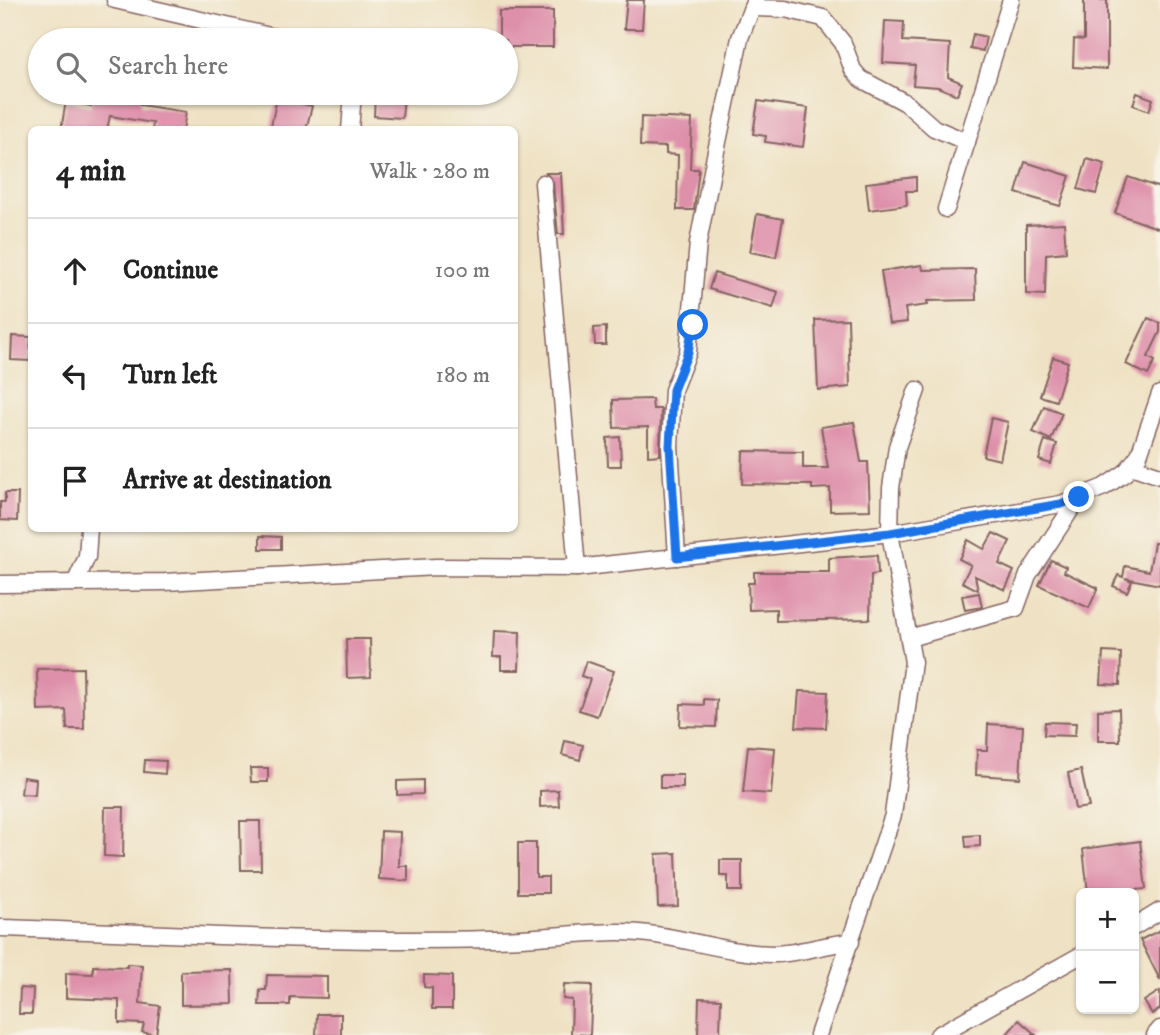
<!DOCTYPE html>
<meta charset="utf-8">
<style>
body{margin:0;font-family:"IM FELL DW Pica",serif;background:#f2f2f2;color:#222}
.controls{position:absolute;right:21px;bottom:21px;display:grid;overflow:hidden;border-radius:10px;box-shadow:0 2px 5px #0004}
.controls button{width:63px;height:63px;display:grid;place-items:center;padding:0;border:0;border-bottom:2px solid #e0e0e0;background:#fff;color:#222;font:35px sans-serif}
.stop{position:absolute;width:21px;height:21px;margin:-16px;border:5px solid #1a73e8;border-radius:50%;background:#fff}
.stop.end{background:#1a73e8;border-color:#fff;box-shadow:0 2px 7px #0008}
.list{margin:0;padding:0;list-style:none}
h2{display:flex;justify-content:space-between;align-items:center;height:91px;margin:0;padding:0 28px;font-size:30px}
h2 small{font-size:23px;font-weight:400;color:#767676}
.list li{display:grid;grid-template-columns:46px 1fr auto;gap:21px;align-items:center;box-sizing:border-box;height:105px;padding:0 28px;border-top:2px solid #e0e0e0}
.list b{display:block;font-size:26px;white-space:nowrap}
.list em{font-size:23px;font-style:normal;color:#767676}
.icon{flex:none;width:38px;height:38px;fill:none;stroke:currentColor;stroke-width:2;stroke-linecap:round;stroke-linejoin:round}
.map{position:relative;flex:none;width:1160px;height:1035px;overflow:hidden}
.search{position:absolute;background:#fff;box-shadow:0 2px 5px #0004;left:28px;top:28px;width:490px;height:77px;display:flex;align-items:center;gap:18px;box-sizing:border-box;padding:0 24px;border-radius:38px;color:#767676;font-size:26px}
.panel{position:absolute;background:#fff;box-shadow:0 2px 5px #0004;left:28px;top:126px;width:490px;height:406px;border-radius:10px}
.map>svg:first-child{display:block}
.building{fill:#de8faa}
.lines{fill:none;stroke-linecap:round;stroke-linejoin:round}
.minor-casing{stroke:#846361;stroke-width:19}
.minor{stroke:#fff;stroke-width:16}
.route{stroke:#1a73e8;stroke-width:9}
</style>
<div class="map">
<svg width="1160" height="1035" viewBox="0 0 1160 1035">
<rect width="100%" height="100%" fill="#f7f3e8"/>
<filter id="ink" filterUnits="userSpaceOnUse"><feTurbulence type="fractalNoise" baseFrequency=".0143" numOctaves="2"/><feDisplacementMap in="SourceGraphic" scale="14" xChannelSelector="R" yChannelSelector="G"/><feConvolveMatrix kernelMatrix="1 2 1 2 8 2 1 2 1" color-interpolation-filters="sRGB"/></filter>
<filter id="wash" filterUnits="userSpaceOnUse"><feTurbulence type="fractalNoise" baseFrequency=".00686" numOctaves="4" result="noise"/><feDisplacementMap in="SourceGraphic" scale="28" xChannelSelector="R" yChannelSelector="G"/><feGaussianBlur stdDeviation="1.57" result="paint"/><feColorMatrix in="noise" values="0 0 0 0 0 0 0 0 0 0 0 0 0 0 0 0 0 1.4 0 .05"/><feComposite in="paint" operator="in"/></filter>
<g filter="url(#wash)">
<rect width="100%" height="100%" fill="#efe2c4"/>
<g id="blocks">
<g class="building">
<polygon points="627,0 644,0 642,29 624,29"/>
<polygon points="1084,0 1107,0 1107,69 1073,67 1074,39 1084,40"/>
<polygon points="499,11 553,11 553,47 506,47 506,40 499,40"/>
<polygon points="885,21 904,22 903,41 950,44 948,77 962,83 957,95 938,87 913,85 915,65 883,63"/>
<polygon points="973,34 986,37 983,51 970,48"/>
<polygon points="93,93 142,93 140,105 186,112 183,130 152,130 153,123 110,116 107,130 61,130 66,101 91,106"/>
<polygon points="1137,93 1153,99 1149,111 1133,105"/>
<polygon points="375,94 404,96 402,118 374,116"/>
<polygon points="277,98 312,106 306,130 270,130"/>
<polygon points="758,101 808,108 803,147 765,142 766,136 753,134"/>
<polygon points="641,117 692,119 690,169 699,169 694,210 677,210 678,155 666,154 666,147 640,146"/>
<polygon points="1087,159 1105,164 1096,194 1078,189"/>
<polygon points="1025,162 1070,176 1060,206 1016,193"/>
<polygon points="546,173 561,173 564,234 558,234 553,182"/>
<polygon points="916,177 916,191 906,191 907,205 869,210 866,183"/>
<polygon points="1128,177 1160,188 1160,229 1115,213"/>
<polygon points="757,214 783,219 776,257 750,252"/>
<polygon points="1064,223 1066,252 1046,254 1045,295 1026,294 1026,225"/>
<polygon points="922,265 923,270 975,269 976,300 927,301 928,305 905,308 907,322 889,324 881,271"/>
<polygon points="714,273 778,292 773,308 709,289"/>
<polygon points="1148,318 1160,323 1160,332 1148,357 1155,361 1148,375 1126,364"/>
<polygon points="848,319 850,387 818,390 815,320"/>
<polygon points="606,327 606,345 595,345 594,328"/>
<polygon points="12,336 31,337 30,361 11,360"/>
<polygon points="1053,357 1068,362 1056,401 1040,396"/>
<polygon points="652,399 653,409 661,409 660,455 648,456 648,427 614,428 613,400"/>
<polygon points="1044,406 1062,413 1051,440 1033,432"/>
<polygon points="991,418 1008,422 1000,460 983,456"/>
<polygon points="854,422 861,462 868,462 870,510 830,511 830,488 812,489 812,485 742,484 743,451 803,452 803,468 828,468 821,427"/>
<polygon points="620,437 621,466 608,466 607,438"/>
<polygon points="1045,440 1057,444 1051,464 1039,460"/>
<polygon points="5,493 18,493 17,521 0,520 0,502 5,502"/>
<polygon points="993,533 1010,541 999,564 1014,571 1005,590 975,576 978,590 962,582 971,565 959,559 968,540 984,549"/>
<polygon points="260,536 281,537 281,549 260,549"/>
<polygon points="1154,543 1160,543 1160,585 1125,578 1132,581 1127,592 1113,586 1118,575 1123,577 1125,566 1149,571"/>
<polygon points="877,555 878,574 871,575 870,619 776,621 776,609 749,610 748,583 754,583 754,572 829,572 829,558"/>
<polygon points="1051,560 1066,567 1064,572 1098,588 1089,608 1039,585"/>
<polygon points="979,593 982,607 965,610 962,596"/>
<polygon points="494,631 520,632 519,670 501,670 501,657 493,657"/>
<polygon points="346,639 370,639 371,677 347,678"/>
<polygon points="1103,652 1121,653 1120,685 1101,684"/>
<polygon points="586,661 614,671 597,716 579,710 590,679 581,676"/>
<polygon points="83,668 84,729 67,729 66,710 38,711 37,669"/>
<polygon points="799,691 828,692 826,728 796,727"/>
<polygon points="704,699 717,700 716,727 680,726 681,704 704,705"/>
<polygon points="1119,709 1120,741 1098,741 1098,710"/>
<polygon points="1045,722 1076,723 1075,736 1044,735"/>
<polygon points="988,724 1023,726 1020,778 976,775 977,750 987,750"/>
<polygon points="565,741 583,745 580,760 562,755"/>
<polygon points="748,746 775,748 771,794 743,792"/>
<polygon points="145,760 166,761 165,774 144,772"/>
<polygon points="250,768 268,768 268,782 251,782"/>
<polygon points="1081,770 1089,807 1075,809 1068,773"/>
<rect x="660" y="775" width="23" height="13"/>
<polygon points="23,777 36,779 35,795 21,794"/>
<polygon points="423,780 423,794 397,795 397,781"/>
<polygon points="558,790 559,806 540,807 540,791"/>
<polygon points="105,807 124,807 123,857 104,856"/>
<polygon points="240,821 260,821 261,870 241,870"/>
<polygon points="381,831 400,832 399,866 408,866 408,881 379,879"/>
<polygon points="980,835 980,846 966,847 965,836"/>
<polygon points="1140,841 1146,889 1088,893 1083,849"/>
<polygon points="518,843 536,843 536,877 548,877 548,893 518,893"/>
<polygon points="676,853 678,906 658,907 656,854"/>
<polygon points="720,860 742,860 742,891 728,891 728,876 720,876"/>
<polygon points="1160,930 1160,980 1140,940"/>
<polygon points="127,964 142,965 140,1003 160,1006 156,1035 142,1032 144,1024 119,1023 119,1000 66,998 66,973 93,974 93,966 127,967"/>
<polygon points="232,970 233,1004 181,1005 181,971"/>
<polygon points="267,975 327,976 327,998 290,997 290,1005 259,1005 260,990 266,990"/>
<polygon points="424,975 452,976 452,1009 432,1009 432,988 424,987"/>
<polygon points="564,984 592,985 590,1035 571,1034 572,1000 563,999"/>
<polygon points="20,988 33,989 32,1014 19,1014"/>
<polygon points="1160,991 1160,1009 1152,1014 1144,1001"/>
<polygon points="699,998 721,999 720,1035 698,1035"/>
<polygon points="317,1014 341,1014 341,1035 316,1035"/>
<polygon points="1019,1020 1036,1035 1006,1035"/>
</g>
</g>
</g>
<g filter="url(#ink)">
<use href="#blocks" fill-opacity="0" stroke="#846361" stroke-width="2"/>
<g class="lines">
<g class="minor-casing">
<g id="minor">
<polyline points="115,0 287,40"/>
<polyline points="752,8 785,9 823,18 843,43 853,70 861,79 906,103 934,128 967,142"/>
<polyline points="350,130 353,93"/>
<polyline points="543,183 577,568"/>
<polyline points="946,209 1011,0"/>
<polyline points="1131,466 1160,476"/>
<polyline points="677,557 670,446 673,390 688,352 698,243 715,156 740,38 755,0"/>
<polyline points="75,583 87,557 89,528"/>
<polyline points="0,584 165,582 436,567 577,568 890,533 1061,504 1104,487 1125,473 1139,455 1160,394"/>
<polyline points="909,638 1016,608 1028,575 1079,497"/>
<polyline points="1134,927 1160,911"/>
<path d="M 0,928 C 162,933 325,943 488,939 C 530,939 573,933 615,932 C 669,931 719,953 772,954 C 799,954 824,944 851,942"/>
<polyline points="818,1035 893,815 913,662 890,533 891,488 897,447 917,390"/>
<polyline points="938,1035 1081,955"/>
<polyline points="1155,1035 1160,1029"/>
</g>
</g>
<use href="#minor" class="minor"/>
</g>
</g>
<g class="lines" filter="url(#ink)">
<polyline class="route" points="693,325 688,352 673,390 670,446 677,557 890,533 1061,504 1079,497"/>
</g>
</svg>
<div class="controls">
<button>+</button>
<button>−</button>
</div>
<div class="stop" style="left:693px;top:325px"></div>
<div class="stop end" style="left:1079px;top:497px"></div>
<div class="search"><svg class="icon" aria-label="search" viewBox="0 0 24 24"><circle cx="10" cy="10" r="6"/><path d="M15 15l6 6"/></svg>Search here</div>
<section class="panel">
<h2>4 min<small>Walk · 280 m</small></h2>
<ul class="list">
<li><svg class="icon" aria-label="ahead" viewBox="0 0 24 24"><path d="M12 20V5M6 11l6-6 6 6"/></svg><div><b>Continue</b></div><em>100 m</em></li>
<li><svg class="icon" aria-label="left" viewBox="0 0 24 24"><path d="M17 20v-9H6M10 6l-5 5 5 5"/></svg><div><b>Turn left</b></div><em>180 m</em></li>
<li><svg class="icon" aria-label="arrive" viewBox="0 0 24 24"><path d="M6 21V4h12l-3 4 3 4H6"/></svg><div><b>Arrive at destination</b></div></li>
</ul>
</section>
</div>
